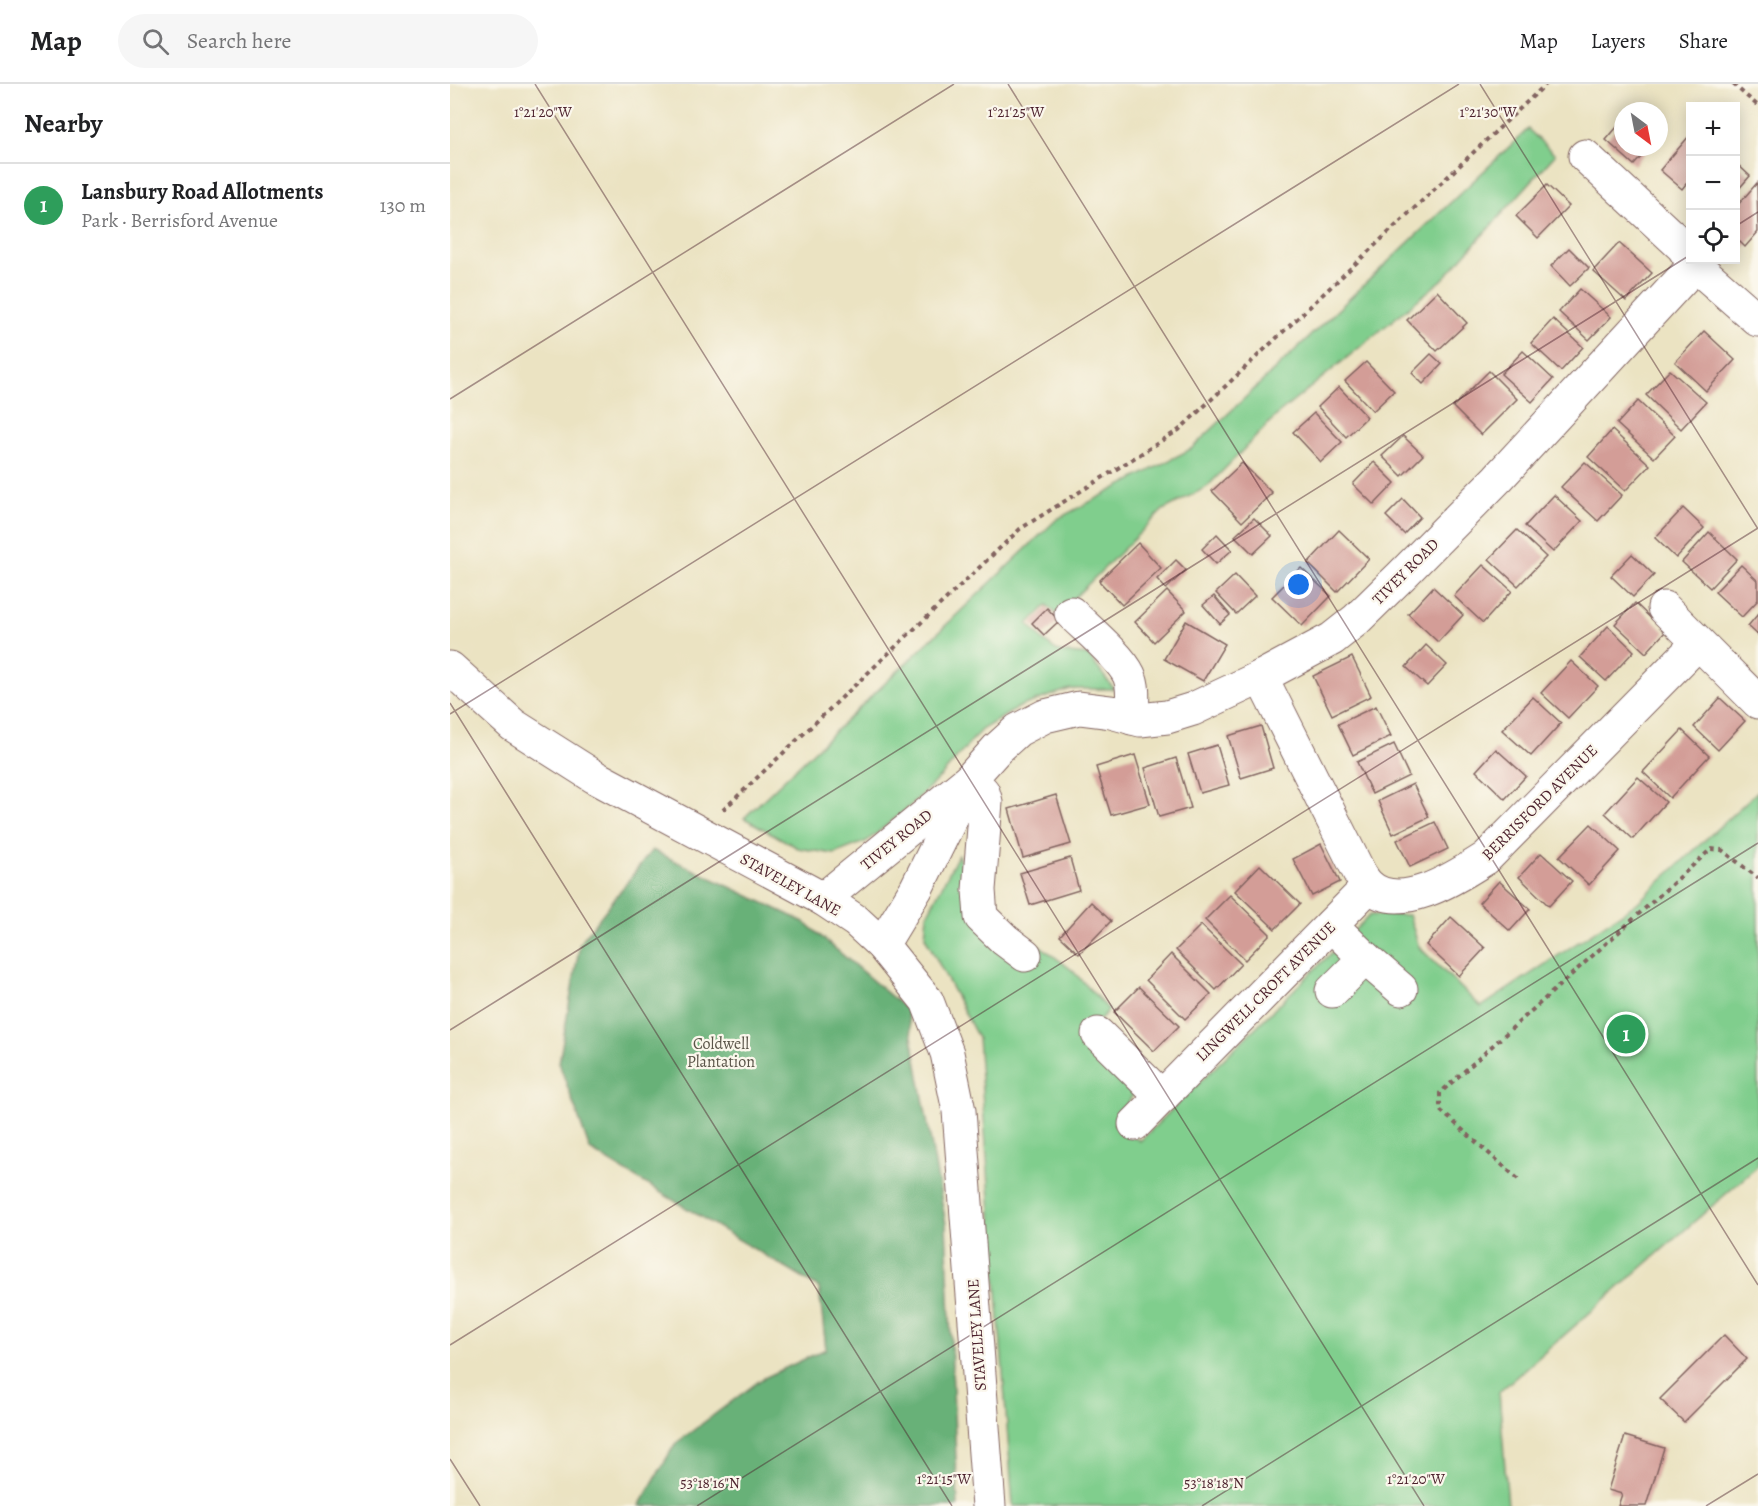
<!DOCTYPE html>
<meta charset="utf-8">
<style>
body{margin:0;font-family:Alegreya,serif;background:#f6f6f6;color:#202124}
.controls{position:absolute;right:18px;top:18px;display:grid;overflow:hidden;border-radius:0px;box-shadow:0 3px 15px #0003}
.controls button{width:54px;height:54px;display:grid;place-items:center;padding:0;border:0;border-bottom:2px solid #e0e0e0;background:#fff;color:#202124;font:30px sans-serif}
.compass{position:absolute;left:1164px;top:18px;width:54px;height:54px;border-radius:50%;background:#fff;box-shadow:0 3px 15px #0003;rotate:148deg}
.you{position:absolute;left:849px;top:501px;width:21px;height:21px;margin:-15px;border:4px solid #fff;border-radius:50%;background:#1a73e8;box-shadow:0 0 0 9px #1a73e833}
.badge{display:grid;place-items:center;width:39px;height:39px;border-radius:50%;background:#b5179e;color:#fff;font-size:20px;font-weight:700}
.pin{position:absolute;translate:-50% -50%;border:3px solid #fff;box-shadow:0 2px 6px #0006}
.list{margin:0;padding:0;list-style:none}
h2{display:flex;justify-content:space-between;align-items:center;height:78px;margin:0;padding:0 24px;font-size:26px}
h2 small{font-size:20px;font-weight:400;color:#757577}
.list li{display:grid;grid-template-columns:39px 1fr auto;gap:18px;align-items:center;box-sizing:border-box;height:84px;padding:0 24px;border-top:2px solid #e0e0e0}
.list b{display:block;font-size:22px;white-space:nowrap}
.list p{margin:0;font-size:20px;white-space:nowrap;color:#757577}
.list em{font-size:20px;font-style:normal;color:#757577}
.icon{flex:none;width:33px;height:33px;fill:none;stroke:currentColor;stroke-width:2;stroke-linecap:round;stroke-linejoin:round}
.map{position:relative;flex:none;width:1308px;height:1422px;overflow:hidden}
header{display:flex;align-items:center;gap:36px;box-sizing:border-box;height:84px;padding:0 30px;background:#fff;border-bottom:2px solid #e0e0e0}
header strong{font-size:28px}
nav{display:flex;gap:33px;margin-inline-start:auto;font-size:21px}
.search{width:420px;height:54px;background:#f6f6f6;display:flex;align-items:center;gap:15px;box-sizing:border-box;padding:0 21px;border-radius:33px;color:#757577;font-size:22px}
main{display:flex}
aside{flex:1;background:#fff}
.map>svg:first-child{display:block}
.green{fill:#80ce8d;stroke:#65765c;stroke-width:1.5}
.forest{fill:#68b178;stroke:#596852;stroke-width:1.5}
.building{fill:#d39d97}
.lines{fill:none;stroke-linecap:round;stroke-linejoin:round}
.minor-casing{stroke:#826460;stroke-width:35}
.major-casing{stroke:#826460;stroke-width:35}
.path{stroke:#826460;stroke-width:4;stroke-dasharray:4.5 4.5;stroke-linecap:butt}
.minor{stroke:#fff;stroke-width:33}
.major{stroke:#fff;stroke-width:33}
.ticks{fill:none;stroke:#4a1f2b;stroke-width:1.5;stroke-opacity:0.45}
.labels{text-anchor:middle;stroke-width:4.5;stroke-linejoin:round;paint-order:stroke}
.street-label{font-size:16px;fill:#4a1f2b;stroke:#fbf7ec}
.park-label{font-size:16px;fill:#5a5448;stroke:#fbf7ec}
.ticks-label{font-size:15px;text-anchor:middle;fill:#4a1f2b;stroke:#fbf7ec;stroke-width:4.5;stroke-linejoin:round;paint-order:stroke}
</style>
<header>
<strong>Map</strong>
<div class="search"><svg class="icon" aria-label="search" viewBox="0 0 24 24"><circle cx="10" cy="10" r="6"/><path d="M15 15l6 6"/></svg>Search here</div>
<nav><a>Map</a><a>Layers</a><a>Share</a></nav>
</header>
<main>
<aside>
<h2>Nearby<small></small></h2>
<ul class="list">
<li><span class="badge" style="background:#2e9e5b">1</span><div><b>Lansbury Road Allotments</b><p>Park · Berrisford Avenue</p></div><em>130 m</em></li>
</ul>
</aside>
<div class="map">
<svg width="1308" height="1422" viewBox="0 0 1308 1422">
<rect width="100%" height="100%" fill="#fbf7ec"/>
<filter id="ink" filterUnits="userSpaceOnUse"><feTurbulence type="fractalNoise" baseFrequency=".0167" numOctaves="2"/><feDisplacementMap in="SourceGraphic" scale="12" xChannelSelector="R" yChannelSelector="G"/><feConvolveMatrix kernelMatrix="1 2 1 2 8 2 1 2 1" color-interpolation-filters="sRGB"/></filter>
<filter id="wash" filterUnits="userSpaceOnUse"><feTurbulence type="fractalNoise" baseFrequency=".008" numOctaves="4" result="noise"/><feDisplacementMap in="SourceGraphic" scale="24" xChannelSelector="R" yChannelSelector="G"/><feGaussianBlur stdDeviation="1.35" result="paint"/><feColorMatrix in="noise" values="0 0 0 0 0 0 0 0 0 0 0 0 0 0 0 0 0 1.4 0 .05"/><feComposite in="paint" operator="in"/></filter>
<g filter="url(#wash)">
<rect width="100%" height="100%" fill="#ebe3c2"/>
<g class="green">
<polygon points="1078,45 1105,71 992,196 828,330 757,403 713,426 607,531 597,521 578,540 594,557 609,568 638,571 664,605 620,605 571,622 531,646 492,691 460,722 417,757 384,770 348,764 294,734 607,435 741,365"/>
<polygon points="1308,707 1308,1082 1049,1308 1058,1422 563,1422 528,954 475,853 477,831 508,771 522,810 622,886 659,926 630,955 684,1009 664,1040 690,1057 920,831 959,831 969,863 1031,923 1187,819"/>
</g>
<polygon class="forest" points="202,766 354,838 457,926 496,1140 508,1422 189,1422 225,1360 312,1295 376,1265 369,1204 140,1066 109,979 130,859"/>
<g id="blocks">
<g class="building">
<polygon points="1173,36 1173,63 1200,63 1184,81 1156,56"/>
<polygon points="1240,51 1240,95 1232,105 1210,86"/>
<polygon points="1286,79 1300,92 1286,108"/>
<polygon points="1307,99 1308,148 1295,163 1286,154 1286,123"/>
<polygon points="1097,101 1119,122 1088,154 1066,132"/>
<polygon points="1169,159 1202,189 1176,217 1143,187"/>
<polygon points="1119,164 1139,184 1120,202 1101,182"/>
<polygon points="1130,205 1161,233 1139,256 1109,228"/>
<polygon points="987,207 1017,239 987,267 957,236"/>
<polygon points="1103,235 1133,263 1111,287 1081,259"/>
<polygon points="1254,247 1285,276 1256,307 1225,278"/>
<polygon points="1073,267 1103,295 1082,318 1051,290"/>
<polygon points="981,270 992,280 973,300 962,289"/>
<polygon points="916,278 944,307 923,327 895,297"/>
<polygon points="1220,286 1256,318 1231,345 1196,311"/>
<polygon points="1039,287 1067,315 1031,351 1003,323"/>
<polygon points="889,303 917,333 896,353 868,323"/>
<polygon points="1188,317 1225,352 1204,374 1167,340"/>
<polygon points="864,329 892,358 871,378 843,348"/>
<polygon points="1162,346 1200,381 1175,407 1138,373"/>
<polygon points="953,352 973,371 952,392 932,372"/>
<polygon points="924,378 945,399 924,421 903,400"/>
<polygon points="1135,378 1172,411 1148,437 1111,403"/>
<polygon points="792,379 822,409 792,438 762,407"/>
<polygon points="1104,411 1132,437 1103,468 1075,442"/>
<polygon points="953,415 970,433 954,450 936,432"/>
<polygon points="1233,424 1254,444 1226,474 1205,454"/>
<polygon points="804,434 822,452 803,470 785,452"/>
<polygon points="889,446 919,475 887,508 858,479"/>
<polygon points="1067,446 1096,473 1068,502 1039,475"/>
<polygon points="1259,448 1287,475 1260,504 1232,478"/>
<polygon points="767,450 782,466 766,480 752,465"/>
<polygon points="688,459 711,484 672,521 649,497"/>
<polygon points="1182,470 1204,491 1183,513 1161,492"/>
<polygon points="726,476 736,486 716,505 707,495"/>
<polygon points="1033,481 1062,507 1033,539 1004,512"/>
<polygon points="1291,481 1308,497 1308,516 1292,533 1265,508"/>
<polygon points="851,484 881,512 852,542 822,513"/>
<polygon points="785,491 805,512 786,530 766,509"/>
<polygon points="983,503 1013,531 988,558 958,530"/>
<polygon points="717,507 736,527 704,558 685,538"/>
<polygon points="764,512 780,531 770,540 753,521"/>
<polygon points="1185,519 1215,548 1196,569 1165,540"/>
<polygon points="597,524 609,537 594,551 582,539"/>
<polygon points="1308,530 1308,551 1298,542"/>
<polygon points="736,537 775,560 753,597 714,575"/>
<polygon points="1158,542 1184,567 1156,597 1130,573"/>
<polygon points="976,561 997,581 977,602 956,583"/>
<polygon points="902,573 921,612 882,631 863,592"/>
<polygon points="1121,577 1148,602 1118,634 1091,609"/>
<polygon points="1083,613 1111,639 1081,672 1052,646"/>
<polygon points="1270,614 1295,637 1268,666 1244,643"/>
<polygon points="926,622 941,652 903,671 888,640"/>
<polygon points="811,642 823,684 791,694 778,652"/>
<polygon points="1232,646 1259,672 1220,714 1193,688"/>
<polygon points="944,660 959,692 922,710 907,678"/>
<polygon points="767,661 779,701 750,709 738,670"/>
<polygon points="1046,665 1076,692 1055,715 1026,687"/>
<polygon points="685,671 700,720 661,731 646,683"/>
<polygon points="726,674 741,724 709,733 695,684"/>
<polygon points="1188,693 1216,718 1183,755 1155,729"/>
<polygon points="963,700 979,733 943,750 928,717"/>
<polygon points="606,711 621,760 573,774 559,725"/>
<polygon points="985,738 998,765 960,783 947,756"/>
<polygon points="1141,740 1170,767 1139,801 1109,773"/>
<polygon points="871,760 890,798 862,812 843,775"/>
<polygon points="1091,769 1122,797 1099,822 1069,793"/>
<polygon points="620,774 629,806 580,821 570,789"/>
<polygon points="810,781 850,820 825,845 785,807"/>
<polygon points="1049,797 1080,825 1060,847 1029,819"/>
<polygon points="780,811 820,850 795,876 755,836"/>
<polygon points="641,818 661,837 629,870 610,852"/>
<polygon points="1001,833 1035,864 1009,892 976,861"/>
<polygon points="751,841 791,880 766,906 726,866"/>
<polygon points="721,870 761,910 735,935 696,896"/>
<polygon points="689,903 729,942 704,967 664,928"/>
<polygon points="1274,1251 1297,1275 1234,1338 1210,1315"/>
<polygon points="1175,1352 1214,1364 1196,1422 1168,1422 1172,1410 1158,1406"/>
</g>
</g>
</g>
<g filter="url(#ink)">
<use href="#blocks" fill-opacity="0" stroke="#826460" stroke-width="1.5"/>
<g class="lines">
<g class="minor-casing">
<g id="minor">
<polyline points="1135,72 1233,163 1240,174"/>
<polyline points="1214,524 1308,618"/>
<path d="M 621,529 C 637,545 670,572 679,591 C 685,604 682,620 682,634"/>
<path d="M 811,593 L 910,790 C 912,793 915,798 918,801 C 950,831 1008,792 1036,774 L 1248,559"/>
<polyline points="520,695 533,708 536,718 529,806 531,833 555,856 575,871"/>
<polyline points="373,815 520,695 547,665 568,646 595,632 629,624 661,628 690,636 717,633 743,625 811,593 882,555 906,536 951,492 1048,394 1245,181 1308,236"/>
<polyline points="881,841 915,874 951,905"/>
<polyline points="432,861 466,805 517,702"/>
<polyline points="882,907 915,874"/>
<polyline points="648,950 712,1013"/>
<polyline points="685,1040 919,802"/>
</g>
</g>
<g class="major-casing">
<polyline id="major" points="0,584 63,641 145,693 373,815 406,837 432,861 477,917 497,969 509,1027 539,1422"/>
</g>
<g class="path">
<polyline points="1283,0 1308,22"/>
<polyline points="273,726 570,445 729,346 1096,0"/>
<polyline points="1068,1095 990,1026 990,1009 1261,765 1272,766 1308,794"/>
</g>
<use href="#minor" class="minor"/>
<use href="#major" class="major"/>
</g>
</g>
<path class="ticks" d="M 85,0 L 974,1422M 558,0 L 1308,1201M 1030,0 L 1308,445M 1286,142 L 1308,128M 0,315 L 504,0M 0,619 L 502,1422M 0,630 L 1009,0M 0,946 L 1240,171M 0,1261 L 1308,444M 0,1375 L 30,1422M 247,1422 L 1308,759M 752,1422 L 1308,1074M 1256,1422 L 1308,1390"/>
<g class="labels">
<g class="street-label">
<text transform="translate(955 487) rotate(-45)" y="6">TIVEY ROAD</text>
<text transform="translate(1089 718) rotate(-45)" y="6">BERRISFORD AVENUE</text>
<text transform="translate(446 755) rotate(-39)" y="6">TIVEY ROAD</text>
<text transform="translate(341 800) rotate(29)" y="6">STAVELEY LANE</text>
<text transform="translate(815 907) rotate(-45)" y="6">LINGWELL CROFT AVENUE</text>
<text transform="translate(526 1251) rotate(-94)" y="6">STAVELEY LANE</text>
</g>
<g class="park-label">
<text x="271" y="965">Coldwell<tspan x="271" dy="18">Plantation</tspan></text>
</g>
</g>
<g class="ticks-label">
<text x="93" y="33">1°21'20"W</text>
<text x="566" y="33">1°21'25"W</text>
<text x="1038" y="33">1°21'30"W</text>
<text x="494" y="1400">1°21'15"W</text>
<text x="966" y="1400">1°21'20"W</text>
<text x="260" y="1404">53°18'16"N</text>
<text x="764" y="1404">53°18'18"N</text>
</g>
</svg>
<div class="controls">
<button>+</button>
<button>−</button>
<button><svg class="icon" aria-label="locate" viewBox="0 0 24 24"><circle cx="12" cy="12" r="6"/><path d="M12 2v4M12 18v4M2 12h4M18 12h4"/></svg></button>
</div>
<svg class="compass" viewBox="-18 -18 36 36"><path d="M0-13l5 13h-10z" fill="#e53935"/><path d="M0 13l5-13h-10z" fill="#757577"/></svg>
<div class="you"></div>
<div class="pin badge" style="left:1176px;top:950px;background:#2e9e5b">1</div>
</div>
</main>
